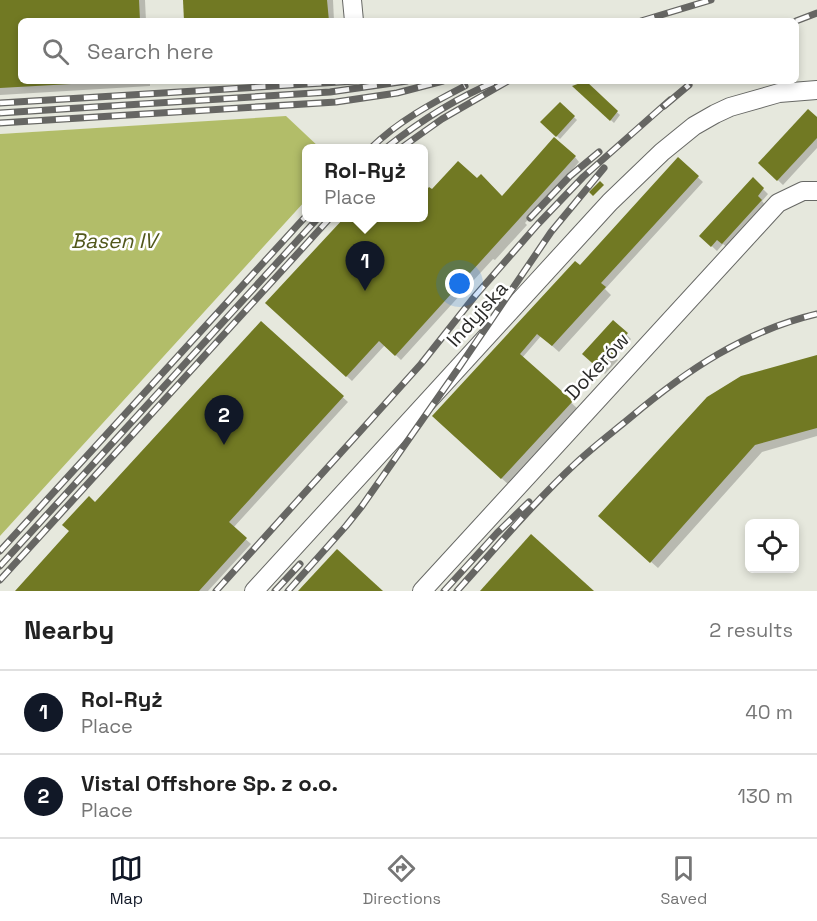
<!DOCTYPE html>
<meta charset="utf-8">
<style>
body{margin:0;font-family:"Space Grotesk",sans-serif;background:#f6f6f6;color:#222}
.controls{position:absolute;right:18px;bottom:18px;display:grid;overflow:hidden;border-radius:9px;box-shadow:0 3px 9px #0003}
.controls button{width:54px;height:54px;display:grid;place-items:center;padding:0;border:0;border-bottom:2px solid #e0e0e0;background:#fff;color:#222;font:30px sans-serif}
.you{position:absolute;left:460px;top:284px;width:21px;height:21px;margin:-15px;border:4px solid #fff;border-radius:50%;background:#1a73e8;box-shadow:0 0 0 9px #1a73e833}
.badge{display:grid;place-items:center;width:39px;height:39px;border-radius:50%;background:#111827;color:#fff;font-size:20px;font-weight:700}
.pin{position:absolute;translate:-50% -50px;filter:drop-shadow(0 2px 3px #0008)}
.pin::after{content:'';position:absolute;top:32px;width:21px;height:18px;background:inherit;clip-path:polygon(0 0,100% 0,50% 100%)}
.popup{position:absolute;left:302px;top:144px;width:126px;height:78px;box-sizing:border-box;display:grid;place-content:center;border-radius:9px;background:#fff;filter:drop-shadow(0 2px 4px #0005);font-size:20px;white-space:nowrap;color:#767676}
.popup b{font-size:22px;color:#222}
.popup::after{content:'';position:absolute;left:50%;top:100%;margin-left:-12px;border:12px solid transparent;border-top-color:#fff}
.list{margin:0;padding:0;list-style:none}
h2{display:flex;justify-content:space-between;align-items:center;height:78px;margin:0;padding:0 24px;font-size:26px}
h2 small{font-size:20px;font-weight:400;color:#767676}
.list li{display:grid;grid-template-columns:39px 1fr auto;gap:18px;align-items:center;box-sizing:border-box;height:84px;padding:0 24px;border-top:2px solid #e0e0e0}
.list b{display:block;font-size:22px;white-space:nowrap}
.list p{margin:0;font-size:20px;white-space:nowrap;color:#767676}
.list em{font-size:20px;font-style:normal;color:#767676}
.icon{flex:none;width:33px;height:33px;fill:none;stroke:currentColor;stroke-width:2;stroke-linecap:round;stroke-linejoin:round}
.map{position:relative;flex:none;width:817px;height:591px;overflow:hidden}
.search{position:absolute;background:#fff;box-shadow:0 3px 9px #0003;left:18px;right:18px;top:18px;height:66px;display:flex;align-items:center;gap:15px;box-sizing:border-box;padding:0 21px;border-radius:9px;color:#767676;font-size:22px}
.sheet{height:246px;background:#fff}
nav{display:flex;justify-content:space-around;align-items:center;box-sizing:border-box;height:84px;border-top:2px solid #e0e0e0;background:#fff;font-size:16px;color:#767676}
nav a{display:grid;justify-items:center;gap:3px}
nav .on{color:#111827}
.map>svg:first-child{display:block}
.built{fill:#e6e8dd;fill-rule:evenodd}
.water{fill:#b2bd69}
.shadow{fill:#0003}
.building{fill:#717923}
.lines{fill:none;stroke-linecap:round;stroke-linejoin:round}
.minor-casing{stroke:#676865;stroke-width:20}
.minor{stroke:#fff;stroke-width:18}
.rail-casing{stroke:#666663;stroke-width:7}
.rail{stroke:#fff;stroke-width:4.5;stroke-dasharray:14;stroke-linecap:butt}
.labels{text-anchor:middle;stroke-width:5;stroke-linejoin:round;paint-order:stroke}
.street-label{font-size:20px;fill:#2b2b29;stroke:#fff}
.water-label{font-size:21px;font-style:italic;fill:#52581c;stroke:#fff}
</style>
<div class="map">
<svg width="817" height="591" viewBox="0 0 817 591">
<rect width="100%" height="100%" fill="#f2f3ef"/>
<path class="built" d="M 0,0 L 817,0 L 817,591 L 0,591 L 0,536 L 306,200 L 306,218 L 424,218 L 424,148 L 320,148 L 286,117 L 0,134 ZM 21,21 L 796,21 L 796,81 L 21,81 ZM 750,524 L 794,524 L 794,568 L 750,568 Z"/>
<polygon class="water" points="286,116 320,148 306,148 306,200 0,536 0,134"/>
<g class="shadow">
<polygon points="0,0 145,0 146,21 21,21 21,81 150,81 150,86 0,95"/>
<polygon points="185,0 333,0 334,21 186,21"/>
<polygon points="586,83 620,115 614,123 575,87"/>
<polygon points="560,104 577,120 560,139 542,122"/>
<polygon points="817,119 817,148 783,185 760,163"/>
<polygon points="575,157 579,162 525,223 527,225 495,260 493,259 401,360 385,345 352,381 267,303 346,218 396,218 415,235 402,219 424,218 424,195 429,189 443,203 477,180 502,198"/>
<polygon points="678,159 703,182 605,289 611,295 559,352 541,336 522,358 578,409 509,485 441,423"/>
<polygon points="753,179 768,194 762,201 766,206 728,248 723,244 717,251 701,236"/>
<polygon points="613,322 631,339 615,358 618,360 605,374 584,354"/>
<polygon points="261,323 348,402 233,528 251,544 208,591 17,591 100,509"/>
<polygon points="817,356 817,436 762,452 658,568 606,522"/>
</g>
<g class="building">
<polygon points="0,0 139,0 140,21 21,21 21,81 89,81 89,83 0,88"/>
<polygon points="183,0 327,0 329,21 184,21"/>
<polygon points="586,81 618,111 610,121 572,86"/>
<polygon points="560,102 575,116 556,137 540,122"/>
<polygon points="808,109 817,117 817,138 777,181 758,163"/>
<polygon points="554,137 576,156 395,356 379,341 346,377 265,303 344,218 424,218 424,193 429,187 432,189 458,161 477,178 481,174 502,196"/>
<polygon points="678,157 699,176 601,283 606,287 552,346 537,334 520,354 573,401 501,479 432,416 575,261 580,265"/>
<polygon points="753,177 764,188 758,196 762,200 722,244 717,240 711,247 699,236"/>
<polygon points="600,181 604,185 593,196 589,192"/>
<polygon points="613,320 628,333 611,352 614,354 600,370 582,354"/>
<polygon points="261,321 344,396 229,522 247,538 199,591 15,591 69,531 62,525 89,496 95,502"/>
<polygon points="817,355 817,428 755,445 650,563 598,516 707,397 741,376"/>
<polygon points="531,534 594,591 480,591"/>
<polygon points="337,549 383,591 298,591"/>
</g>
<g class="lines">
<g class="minor-casing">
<g id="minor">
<polyline points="352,0 354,21"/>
<polyline points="254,591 610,202 662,152 694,126 715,114 730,107 779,93 817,90"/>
<polyline points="422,591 778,203 803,191 817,191"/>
</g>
</g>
<use href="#minor" class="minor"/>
<g class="rail-casing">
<g id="rail">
<polyline points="641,21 711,0"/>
<polyline points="796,21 817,13"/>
<polyline points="0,103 356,81"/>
<polyline points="664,106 689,85"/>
<polyline points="0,113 330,92 407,81"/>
<polyline points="0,123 336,102 397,93 443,81"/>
<path d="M 371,148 C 397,122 432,103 465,86"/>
<path d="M 386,148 C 420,121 456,98 497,81"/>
<polyline points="401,148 442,119 508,81"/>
<polyline points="530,218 570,176 599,152"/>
<polyline points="0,551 306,216"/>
<polyline points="0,566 318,218"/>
<polyline points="0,580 330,218"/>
<polyline points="216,591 421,364 475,296 538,224 583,177 670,100"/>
<polyline points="275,591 300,564"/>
<polyline points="288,591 346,526 362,506 460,366 551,232 604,168"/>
<polyline points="444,591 497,533 529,502"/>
<path d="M 457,591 C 496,548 533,503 575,464 C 593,447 613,432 631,417 C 687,370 745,331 817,314"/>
</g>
</g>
<use href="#rail" class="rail"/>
</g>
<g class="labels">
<g class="street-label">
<text transform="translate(477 314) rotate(-48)" y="7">Indyjska</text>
<text transform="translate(597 366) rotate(-47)" y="7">Dokerów</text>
</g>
<g class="water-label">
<text x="114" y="248">Basen IV</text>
</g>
</g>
</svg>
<div class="controls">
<button><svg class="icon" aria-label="locate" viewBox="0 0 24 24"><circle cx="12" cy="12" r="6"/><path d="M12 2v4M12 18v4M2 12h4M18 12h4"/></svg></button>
</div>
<div class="you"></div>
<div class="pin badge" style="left:365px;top:291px">1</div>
<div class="popup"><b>Rol-Ryż</b>Place</div>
<div class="pin badge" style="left:224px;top:445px">2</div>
<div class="search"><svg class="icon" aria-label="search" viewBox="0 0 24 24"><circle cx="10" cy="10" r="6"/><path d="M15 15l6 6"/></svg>Search here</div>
</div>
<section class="sheet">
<h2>Nearby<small>2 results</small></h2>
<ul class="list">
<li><span class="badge">1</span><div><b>Rol-Ryż</b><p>Place</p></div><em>40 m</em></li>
<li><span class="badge">2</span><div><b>Vistal Offshore Sp. z o.o.</b><p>Place</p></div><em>130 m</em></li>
</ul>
</section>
<nav>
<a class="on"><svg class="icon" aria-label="map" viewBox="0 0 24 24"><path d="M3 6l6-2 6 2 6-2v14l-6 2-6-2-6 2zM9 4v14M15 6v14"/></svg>Map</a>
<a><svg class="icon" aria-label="directions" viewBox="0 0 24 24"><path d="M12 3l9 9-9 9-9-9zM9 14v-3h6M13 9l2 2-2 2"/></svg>Directions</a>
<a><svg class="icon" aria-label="saved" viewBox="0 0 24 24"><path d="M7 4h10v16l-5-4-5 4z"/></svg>Saved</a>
</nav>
